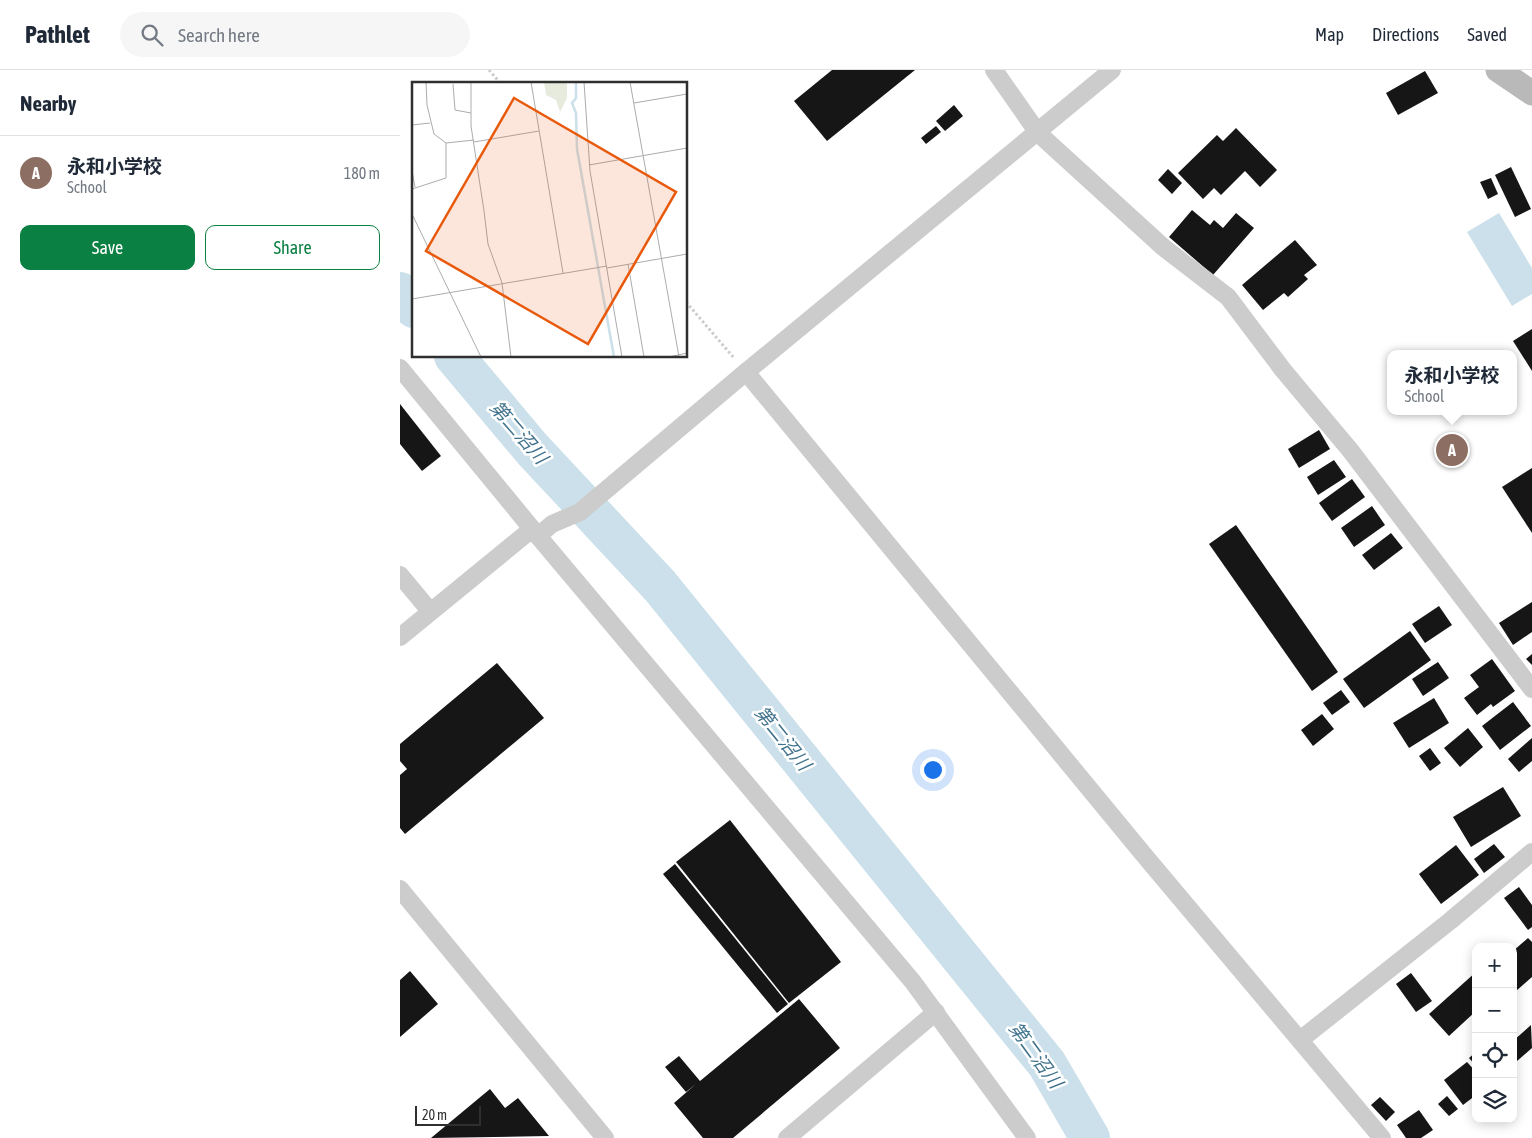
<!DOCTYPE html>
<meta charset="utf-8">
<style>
body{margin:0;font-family:"Asap Condensed","Noto Sans JP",sans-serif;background:#f6f6f7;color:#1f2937}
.controls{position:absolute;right:15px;bottom:15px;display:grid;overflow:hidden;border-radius:10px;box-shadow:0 2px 12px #0003}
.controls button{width:45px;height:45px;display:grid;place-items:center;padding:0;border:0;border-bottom:1px solid #e0e1e3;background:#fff;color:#1f2937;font:25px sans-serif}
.scale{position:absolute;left:15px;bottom:12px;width:66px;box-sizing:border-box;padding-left:5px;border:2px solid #2f2f2f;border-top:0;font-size:14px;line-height:18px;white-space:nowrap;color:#2f2f2f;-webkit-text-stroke:4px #fff;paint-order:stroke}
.you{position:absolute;left:532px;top:699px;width:18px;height:18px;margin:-12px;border:4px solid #fff;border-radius:50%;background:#1a73e8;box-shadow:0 0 0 8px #1a73e833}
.badge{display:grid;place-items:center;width:32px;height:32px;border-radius:50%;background:#0b8043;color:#fff;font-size:16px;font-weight:700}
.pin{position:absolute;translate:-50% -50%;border:2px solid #fff;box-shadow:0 1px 5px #0006}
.popup{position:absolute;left:987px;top:280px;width:130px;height:65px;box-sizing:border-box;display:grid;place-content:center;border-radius:10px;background:#fff;filter:drop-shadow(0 1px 4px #0005);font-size:16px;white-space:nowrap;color:#747a83}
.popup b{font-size:19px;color:#1f2937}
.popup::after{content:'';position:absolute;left:50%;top:100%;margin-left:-10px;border:10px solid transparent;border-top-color:#fff}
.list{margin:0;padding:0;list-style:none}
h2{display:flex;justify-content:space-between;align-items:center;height:65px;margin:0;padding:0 20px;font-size:21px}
h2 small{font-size:16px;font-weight:400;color:#747a83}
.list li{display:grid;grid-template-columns:32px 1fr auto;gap:15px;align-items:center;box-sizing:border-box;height:75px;padding:0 20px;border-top:1px solid #e0e1e3}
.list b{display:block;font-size:19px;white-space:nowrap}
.list p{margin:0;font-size:16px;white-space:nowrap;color:#747a83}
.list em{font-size:16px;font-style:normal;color:#747a83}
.actions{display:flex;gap:10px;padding:15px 20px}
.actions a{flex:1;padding:11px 0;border:1px solid #0b8043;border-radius:10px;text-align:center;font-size:18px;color:#0b8043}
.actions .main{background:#0b8043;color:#fff}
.icon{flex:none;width:28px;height:28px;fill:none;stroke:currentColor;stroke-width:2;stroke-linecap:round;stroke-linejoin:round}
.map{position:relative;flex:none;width:1132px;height:1068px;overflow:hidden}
header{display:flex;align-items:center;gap:30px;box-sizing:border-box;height:70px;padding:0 25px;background:#fff;border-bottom:1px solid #e0e1e3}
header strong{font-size:24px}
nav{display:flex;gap:28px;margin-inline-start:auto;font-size:18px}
.search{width:350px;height:45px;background:#f6f6f7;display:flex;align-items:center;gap:12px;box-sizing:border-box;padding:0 18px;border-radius:28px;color:#747a83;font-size:19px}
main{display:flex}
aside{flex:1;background:#fff}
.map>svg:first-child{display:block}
.water{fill:#cbe0ea}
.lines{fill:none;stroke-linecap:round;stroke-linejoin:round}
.river{stroke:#cbe0ea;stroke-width:40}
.building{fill:#161616}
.path{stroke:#ccc;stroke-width:3;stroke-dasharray:2.5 2.5;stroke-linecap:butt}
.minor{stroke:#ccc;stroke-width:18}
.secondary{stroke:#b9b9b9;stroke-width:25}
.labels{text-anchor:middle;stroke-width:5;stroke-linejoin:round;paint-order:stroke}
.water-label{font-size:19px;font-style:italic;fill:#41738d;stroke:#fff}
.inset-river{fill:none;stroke:#cbe0ea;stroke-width:2.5}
.inset-road{fill:none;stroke:#acacac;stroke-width:1}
.view{fill:#e8590c;fill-opacity:0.15;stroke:#e8590c;stroke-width:2.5}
.inset-edge{fill:none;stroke:#2f2f2f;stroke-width:2.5}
</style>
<header>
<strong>Pathlet</strong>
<div class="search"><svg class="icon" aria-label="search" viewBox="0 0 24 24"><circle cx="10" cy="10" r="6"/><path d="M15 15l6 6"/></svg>Search here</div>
<nav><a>Map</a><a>Directions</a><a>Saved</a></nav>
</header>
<main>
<aside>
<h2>Nearby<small></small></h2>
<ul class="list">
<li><span class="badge" style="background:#8d6e63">A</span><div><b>永和小学校</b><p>School</p></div><em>180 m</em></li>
</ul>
<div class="actions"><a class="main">Save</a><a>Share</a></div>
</aside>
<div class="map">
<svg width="1132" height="1068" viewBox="0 0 1132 1068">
<rect width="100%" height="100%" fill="#fff"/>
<polygon class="water" points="1099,143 1132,198 1132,224 1112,236 1067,162"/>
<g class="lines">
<g class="river">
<polyline points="0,222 14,238"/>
<polyline points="54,286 133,380 260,516 647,994 690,1068"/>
</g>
</g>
<g class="building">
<polygon points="432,0 515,0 427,71 394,31"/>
<polygon points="1025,1 1038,23 998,45 986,23"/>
<polygon points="554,35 563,46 545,61 536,51"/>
<polygon points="536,56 541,62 526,74 521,68"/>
<polygon points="836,58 877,100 860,117 845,101 821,125 814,118 803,129 778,103 817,65 823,71"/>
<polygon points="1111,97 1131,139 1115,147 1095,105"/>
<polygon points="768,99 782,113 772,124 758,110"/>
<polygon points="1091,108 1098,124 1088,129 1080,112"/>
<polygon points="792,140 810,155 814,150 823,158 836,143 854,158 813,205 769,167"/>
<polygon points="895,170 917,195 904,205 908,209 888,227 884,223 863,240 842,215"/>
<polygon points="1132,259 1132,301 1113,271"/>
<polygon points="0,334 41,386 22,401 0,374"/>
<polygon points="919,360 930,379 899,398 888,379"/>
<polygon points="934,390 946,407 918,425 907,407"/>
<polygon points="1132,398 1132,463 1102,417"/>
<polygon points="952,409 965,427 932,451 919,433"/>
<polygon points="972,436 985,455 954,477 941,458"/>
<polygon points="836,455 938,602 912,621 809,474"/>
<polygon points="991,463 1003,478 974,500 962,485"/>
<polygon points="1132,532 1132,562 1113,575 1099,553"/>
<polygon points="1039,536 1052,555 1025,573 1012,554"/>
<polygon points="1010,561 1031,590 964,638 943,609"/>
<polygon points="1132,584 1132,595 1126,589"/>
<polygon points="1092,589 1115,621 1093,637 1091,634 1077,645 1064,628 1079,617 1070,605"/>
<polygon points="1038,592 1049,608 1023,626 1012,609"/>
<polygon points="97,593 144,648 5,764 0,758 0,705 7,699 0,691 0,674"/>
<polygon points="941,620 950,632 932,645 923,633"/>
<polygon points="1034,628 1049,653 1009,678 993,653"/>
<polygon points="1113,632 1131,656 1100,680 1082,656"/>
<polygon points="922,644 934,659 913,676 901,660"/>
<polygon points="1068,658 1083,677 1060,697 1044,678"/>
<polygon points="1132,668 1132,691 1119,702 1108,689"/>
<polygon points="1030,678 1041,693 1030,701 1019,686"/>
<polygon points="1103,717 1121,746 1071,777 1053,747"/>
<polygon points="330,750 441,892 389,933 276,792"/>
<polygon points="1094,774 1105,787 1084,803 1074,789"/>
<polygon points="1056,775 1079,805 1041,834 1019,804"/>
<polygon points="275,794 388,934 377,943 263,804"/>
<polygon points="1119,817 1132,835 1132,857 1128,860 1104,828"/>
<polygon points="1128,868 1132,872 1132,907 1116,921 1113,917 1113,881"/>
<polygon points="10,901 38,934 0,967 0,910"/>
<polygon points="1076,902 1076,941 1049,966 1029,944"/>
<polygon points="1011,903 1032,931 1016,942 996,914"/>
<polygon points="399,929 440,978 333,1068 303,1068 274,1033 296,1014 286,1022 265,997 279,986 300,1011"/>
<polygon points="1131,955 1132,978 1117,991 1113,987 1113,971"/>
<polygon points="1076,982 1076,996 1069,988"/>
<polygon points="1067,992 1076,1002 1076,1025 1063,1035 1044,1010"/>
<polygon points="90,1019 105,1038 118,1028 149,1066 31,1068"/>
<polygon points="1047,1026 1058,1039 1049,1046 1038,1034"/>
<polygon points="980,1027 995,1042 986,1051 971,1035"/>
<polygon points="1019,1040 1033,1060 1021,1068 1006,1068 997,1055"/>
</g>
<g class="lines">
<g class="path">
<polyline points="89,0 101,14"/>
<polyline points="286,232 334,288"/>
</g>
<g class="minor">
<polyline points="594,0 638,63 763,177 828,227 883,300 950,380 1132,619"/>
<polyline points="0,298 138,466 513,912 627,1068"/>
<polyline points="346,302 744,785 982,1068"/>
<polyline points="138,466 152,454 180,442 346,302 712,0"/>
<polyline points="0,505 30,541"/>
<polyline points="0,567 132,459"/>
<polyline points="0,819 205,1068"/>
<polyline points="900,970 1050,851 1132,782"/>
<polyline points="387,1068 536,942"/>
</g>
<polyline class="secondary" points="1098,0 1132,23"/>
</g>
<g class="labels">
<g class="water-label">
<text transform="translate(119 362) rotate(49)" y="7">第二沼川</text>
<text transform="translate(383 668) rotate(51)" y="7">第二沼川</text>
<text transform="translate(636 985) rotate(54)" y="7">第二沼川</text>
</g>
</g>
<g transform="translate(12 12)">
<rect width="275" height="275" fill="#fff"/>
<path d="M 132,0 L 155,0 L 155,16 L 148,30 L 144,18 L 134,13 Z" fill="#e6ebde"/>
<path class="inset-river" d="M 164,0 L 164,16 L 160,21 L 164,31 L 165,67 L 202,275"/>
<path class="inset-road" d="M 14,0 L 15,23 L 22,52 L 34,61 L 62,58M 59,0 L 59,44 L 72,129 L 76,162 L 90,201 L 99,275M 119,0 L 151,191M 172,0 L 178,89 L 210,275M 218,0 L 267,275M 41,2 L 43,28 L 59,31M 222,21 L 275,12M 0,43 L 18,41M 62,60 L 127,49M 177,83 L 275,66M 0,89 L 3,105M 0,107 L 34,96 L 34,61M 0,132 L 69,275M 216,182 L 232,275M 195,186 L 275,172M 0,217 L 195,184M 257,275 L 275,271"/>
<path class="view" d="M 102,16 L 264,110 L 176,262 L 14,169 Z"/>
<rect width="275" height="275" class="inset-edge"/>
</g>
</svg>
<div class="controls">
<button>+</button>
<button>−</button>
<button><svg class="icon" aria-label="locate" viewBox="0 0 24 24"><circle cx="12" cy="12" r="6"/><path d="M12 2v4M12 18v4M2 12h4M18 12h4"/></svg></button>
<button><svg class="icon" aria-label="layers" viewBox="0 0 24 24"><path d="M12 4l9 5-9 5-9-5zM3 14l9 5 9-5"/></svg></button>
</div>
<div class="scale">20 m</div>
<div class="you"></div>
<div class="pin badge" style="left:1052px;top:380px;background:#8d6e63">A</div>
<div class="popup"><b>永和小学校</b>School</div>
</div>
</main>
